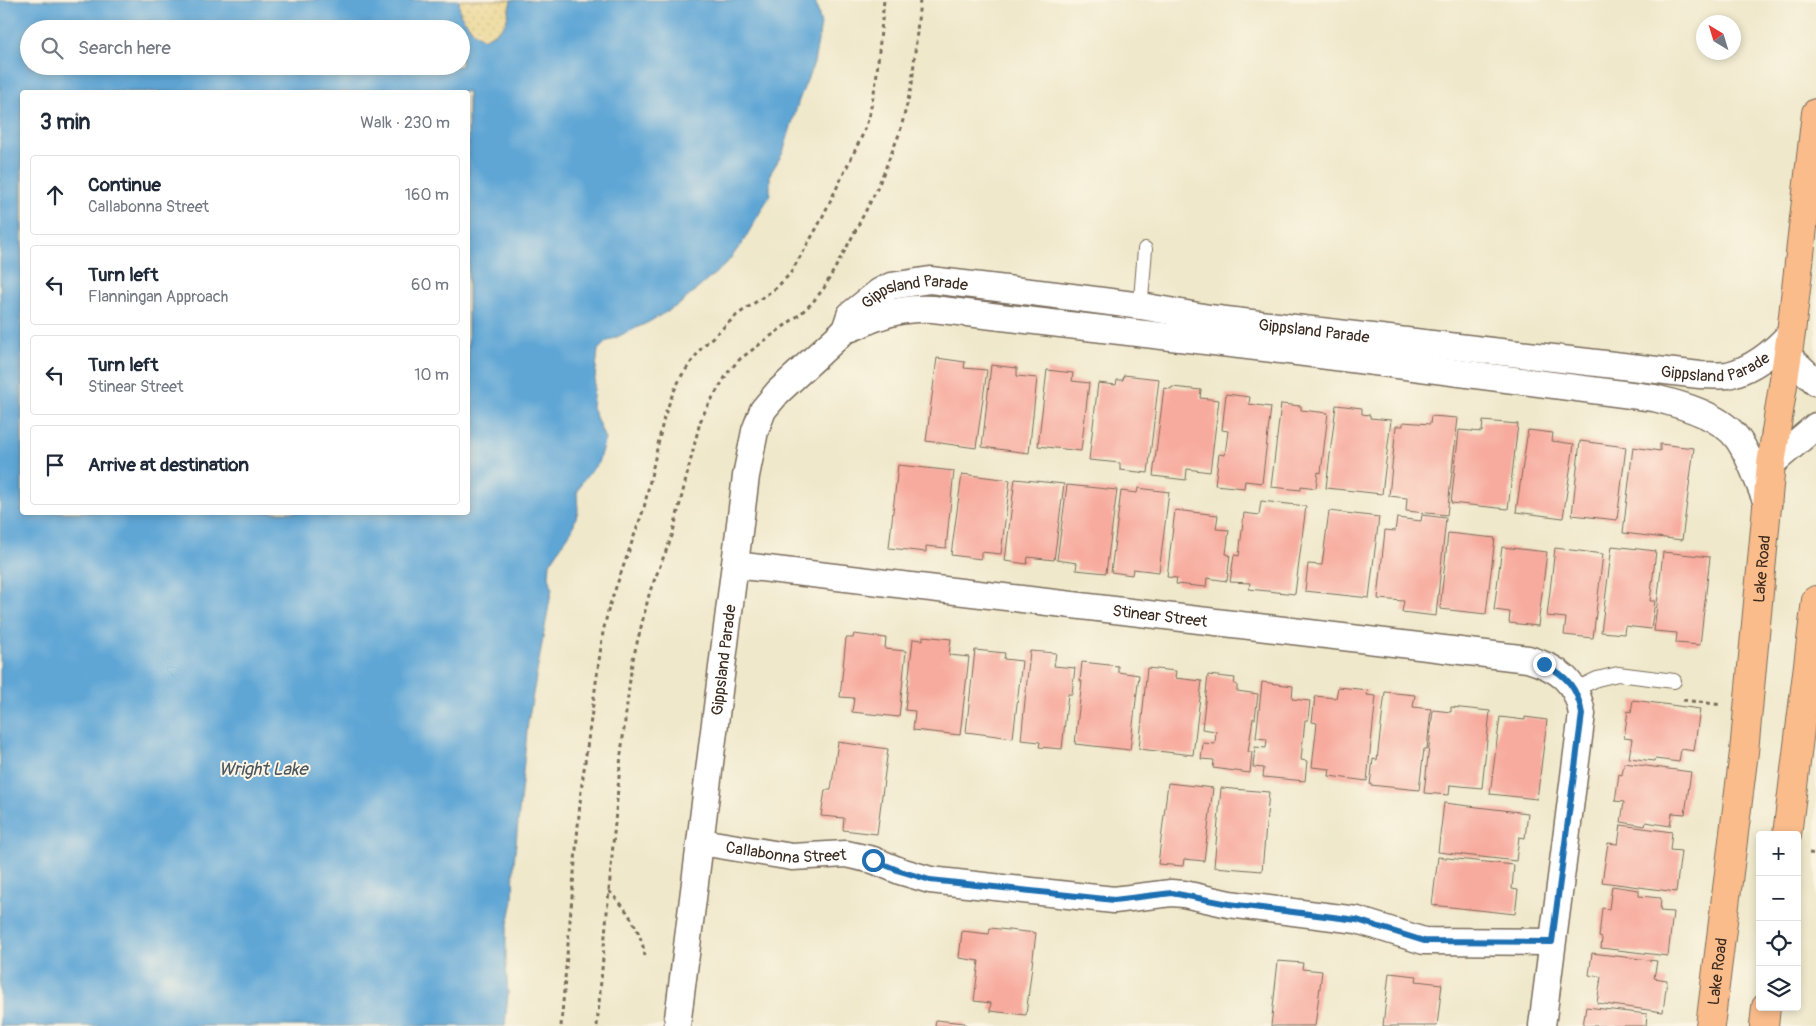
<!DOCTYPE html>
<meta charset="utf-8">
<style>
body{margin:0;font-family:Pangolin,sans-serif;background:#f6f6f7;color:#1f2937}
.controls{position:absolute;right:15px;bottom:15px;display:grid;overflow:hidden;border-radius:5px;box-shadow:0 2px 8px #0003}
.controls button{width:45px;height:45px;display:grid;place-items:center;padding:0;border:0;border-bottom:1px solid #e0e1e3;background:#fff;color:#1f2937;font:25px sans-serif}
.compass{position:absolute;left:1696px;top:15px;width:45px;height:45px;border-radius:50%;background:#fff;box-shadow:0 2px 8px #0003;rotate:322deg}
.stop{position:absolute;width:15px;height:15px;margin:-11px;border:4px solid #1f6fb2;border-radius:50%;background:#fff}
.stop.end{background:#1f6fb2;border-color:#fff;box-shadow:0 1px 5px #0008}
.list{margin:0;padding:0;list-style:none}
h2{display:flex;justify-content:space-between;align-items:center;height:65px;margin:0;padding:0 20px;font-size:21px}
h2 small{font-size:16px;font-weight:400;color:#747a83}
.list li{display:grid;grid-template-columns:32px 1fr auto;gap:15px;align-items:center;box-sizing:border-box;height:80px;margin:0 10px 10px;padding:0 10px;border:1px solid #e0e1e3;border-radius:5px}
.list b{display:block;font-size:19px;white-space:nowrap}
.list p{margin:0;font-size:16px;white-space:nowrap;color:#747a83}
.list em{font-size:16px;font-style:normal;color:#747a83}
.icon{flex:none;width:28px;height:28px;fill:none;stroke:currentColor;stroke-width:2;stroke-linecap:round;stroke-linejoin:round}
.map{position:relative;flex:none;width:1816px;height:1026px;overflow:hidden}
.search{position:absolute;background:#fff;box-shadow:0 2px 8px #0003;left:20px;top:20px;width:450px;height:55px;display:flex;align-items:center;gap:12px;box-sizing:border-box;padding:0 18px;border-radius:28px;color:#747a83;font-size:19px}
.panel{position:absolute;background:#fff;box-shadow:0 2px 8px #0003;left:20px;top:90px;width:450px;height:425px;border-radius:5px}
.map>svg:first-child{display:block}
.sand{fill:url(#sand-dots);stroke:#94825e}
.water{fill:#5fa6d5;stroke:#4d687a;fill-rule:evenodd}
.building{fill:#f7ab9e}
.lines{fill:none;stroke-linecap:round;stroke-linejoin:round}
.service-casing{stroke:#7a6c5b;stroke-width:16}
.minor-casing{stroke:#7a6c5b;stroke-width:29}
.primary-casing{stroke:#7a6c5b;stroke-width:30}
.path{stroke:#7a6c5b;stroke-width:3;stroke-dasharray:4 4;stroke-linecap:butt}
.service{stroke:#fff;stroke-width:14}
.minor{stroke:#fff;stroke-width:26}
.primary{stroke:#fabc8b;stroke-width:28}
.route{stroke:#1f6fb2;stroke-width:6}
.labels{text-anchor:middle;stroke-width:4;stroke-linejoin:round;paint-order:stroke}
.street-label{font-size:16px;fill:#3b2a1e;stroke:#fcf5e5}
.water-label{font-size:18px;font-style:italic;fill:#48555e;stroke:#fcf5e5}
</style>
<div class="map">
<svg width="1816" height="1026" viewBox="0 0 1816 1026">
<defs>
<pattern id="sand-dots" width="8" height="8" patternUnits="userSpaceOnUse" patternTransform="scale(1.25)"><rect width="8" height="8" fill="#eeda9e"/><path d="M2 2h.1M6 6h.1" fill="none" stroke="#cdbb88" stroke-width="1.8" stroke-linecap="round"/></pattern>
</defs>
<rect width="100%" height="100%" fill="#fcf5e5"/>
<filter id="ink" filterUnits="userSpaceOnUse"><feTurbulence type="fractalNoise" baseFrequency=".02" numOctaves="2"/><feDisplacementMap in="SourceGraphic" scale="10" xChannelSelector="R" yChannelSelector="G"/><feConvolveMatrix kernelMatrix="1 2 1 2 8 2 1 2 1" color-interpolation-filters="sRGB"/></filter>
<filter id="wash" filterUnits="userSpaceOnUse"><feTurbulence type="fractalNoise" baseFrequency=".0096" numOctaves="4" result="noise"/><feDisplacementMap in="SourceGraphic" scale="20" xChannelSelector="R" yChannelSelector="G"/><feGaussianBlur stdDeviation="1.12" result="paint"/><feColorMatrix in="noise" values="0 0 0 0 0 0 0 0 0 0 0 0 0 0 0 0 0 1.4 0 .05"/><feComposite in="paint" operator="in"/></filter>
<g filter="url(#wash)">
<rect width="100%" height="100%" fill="#efe8cb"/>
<path class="sand" d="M 459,0 L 511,0 C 506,25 507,27 483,39 L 473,31 L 460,14 Z"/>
<path class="water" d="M 0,0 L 459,0 L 460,14 L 473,31 L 483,39 C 507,28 506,25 511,0 L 815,0 L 821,24 L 814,63 L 799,100 L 783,153 L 770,174 L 770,195 L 743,242 L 726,264 L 680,304 L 647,323 L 606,342 L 598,350 L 592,407 L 605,439 L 598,463 L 582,482 L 577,493 L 578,511 L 572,530 L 550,563 L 549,576 L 552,588 L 528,722 L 514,863 L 513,901 L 506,934 L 506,965 L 508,994 L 505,1026 L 0,1026 ZM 29,29 L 461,29 L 461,66 L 29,66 ZM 22,92 L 468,92 L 468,512 L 22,512 Z"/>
<g id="blocks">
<g class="building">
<polygon points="937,358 965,362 964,368 987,370 976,448 926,441"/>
<polygon points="991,365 1017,368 1017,376 1037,378 1029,453 982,447"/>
<polygon points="1047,370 1073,373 1072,381 1089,383 1081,451 1038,446"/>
<polygon points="1124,375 1159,379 1148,473 1120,470 1120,463 1089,460 1098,383 1116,385 1117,380 1123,380"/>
<polygon points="1172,387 1201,390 1200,398 1219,400 1210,472 1187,469 1186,480 1153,476 1164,388 1171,389"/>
<polygon points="1226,394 1250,397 1249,404 1271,407 1262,483 1245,481 1244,488 1215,485 1219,454 1225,455 1228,431 1222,430"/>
<polygon points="1281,404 1301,406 1301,410 1328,413 1321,473 1318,472 1316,488 1301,486 1301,490 1271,487"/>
<polygon points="1336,405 1362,408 1362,414 1370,415 1370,418 1391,420 1382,494 1326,488"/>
<polygon points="1431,416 1458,418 1447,515 1406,511 1407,498 1389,496 1396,426 1403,426 1403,422 1430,424"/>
<polygon points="1483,421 1518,424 1508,509 1451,503 1459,430 1482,432"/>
<polygon points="1528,430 1553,433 1552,441 1574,444 1563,518 1516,512"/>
<polygon points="1580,441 1626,447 1617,520 1572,515"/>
<polygon points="1660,444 1694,448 1682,540 1623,533 1633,447 1660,451"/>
<polygon points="898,465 954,471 946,548 926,546 926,552 889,548"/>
<polygon points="962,474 1010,480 1001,554 981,552 981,559 951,555"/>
<polygon points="1015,479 1064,484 1054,560 1028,557 1027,564 1005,561"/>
<polygon points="1067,485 1117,490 1106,573 1076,570 1077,563 1057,560"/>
<polygon points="1138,488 1169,492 1159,572 1133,569 1132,575 1111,572 1121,491 1137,493"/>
<polygon points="1261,501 1306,506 1295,594 1249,589 1250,583 1230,582 1234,555 1239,556 1244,513 1259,515"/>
<polygon points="1175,510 1218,515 1216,529 1229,530 1226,554 1230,555 1227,581 1207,578 1206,587 1176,584 1177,578 1167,577"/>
<polygon points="1329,511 1379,517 1369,598 1305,591 1308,564 1322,565"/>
<polygon points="1422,515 1446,518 1436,616 1402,612 1404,601 1378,599 1385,530 1395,531 1397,518 1421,521"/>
<polygon points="1448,533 1495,538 1486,614 1440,609"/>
<polygon points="1612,546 1656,551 1650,601 1655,601 1651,629 1625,626 1624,634 1601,632"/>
<polygon points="1502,547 1547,552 1538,626 1509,623 1510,612 1494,610"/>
<polygon points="1555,548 1603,554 1593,638 1564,635 1566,618 1547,616"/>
<polygon points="1663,552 1710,557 1700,645 1676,643 1677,633 1654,631"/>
<polygon points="854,634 886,638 885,649 906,651 899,717 852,712 854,698 840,697 846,638 853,638"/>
<polygon points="923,636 951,639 949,655 969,657 960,735 913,730 915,711 905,710 913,639 923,640"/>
<polygon points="975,650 1005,653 1004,659 1022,661 1013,738 966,732"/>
<polygon points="1030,651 1056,653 1054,666 1075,668 1072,694 1068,694 1062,749 1039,747 1040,742 1021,740"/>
<polygon points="1082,662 1118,666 1118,672 1139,675 1130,750 1075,744 1082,681 1080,681"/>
<polygon points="1147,668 1176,671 1175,678 1202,681 1193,755 1139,749"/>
<polygon points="1208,675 1235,678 1234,684 1237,685 1237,691 1258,694 1255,719 1253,718 1248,752 1252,752 1250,773 1213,768 1214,760 1201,759 1203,743 1215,744 1216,731 1202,729"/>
<polygon points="1262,682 1293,686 1292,699 1310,701 1308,720 1305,720 1301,760 1307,761 1305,781 1263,777 1264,768 1253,767 1255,747 1266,748 1267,739 1256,738"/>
<polygon points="1338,687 1368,690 1367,695 1376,696 1367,781 1329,776 1330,769 1312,767 1317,723 1312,722 1315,696 1336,698"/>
<polygon points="1385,692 1415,695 1413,707 1431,709 1427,749 1424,749 1419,790 1370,785 1373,759 1377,760"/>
<polygon points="1633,700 1700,709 1694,751 1681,749 1679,762 1655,759 1654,761 1629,758 1632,739 1624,738 1628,711 1631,712"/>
<polygon points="1451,707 1490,711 1482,788 1450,785 1449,795 1424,793 1433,710 1451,712"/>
<polygon points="1500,717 1525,720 1525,717 1547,720 1537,799 1490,794"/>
<polygon points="838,742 888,749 877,834 843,830 844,818 821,816 825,790 831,790"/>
<polygon points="1624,763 1691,772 1685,814 1672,813 1670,826 1646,822 1645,826 1621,822 1624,802 1615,801 1619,774 1622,775"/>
<polygon points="1168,783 1213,788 1204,861 1184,859 1183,866 1158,864"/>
<polygon points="1221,788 1269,792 1262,871 1214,867"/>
<polygon points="1444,803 1528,813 1525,838 1519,837 1516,861 1438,852"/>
<polygon points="1621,825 1672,832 1670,850 1681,851 1676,892 1602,882 1608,843 1618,844"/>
<polygon points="1438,857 1514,865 1512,889 1518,890 1515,914 1432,905"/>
<polygon points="1612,886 1639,890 1639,896 1661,898 1660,911 1673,912 1668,956 1601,948 1602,938 1599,937 1602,908 1609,909"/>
<polygon points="990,928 1036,933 1026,1015 990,1011 991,1003 974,1001 979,961 959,958 962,931 989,934"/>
<polygon points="1592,953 1657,961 1654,978 1667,980 1663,1012 1597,1003 1601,977 1589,975"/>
<polygon points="1278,961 1303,963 1302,969 1322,971 1315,1026 1271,1026"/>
<polygon points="1389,973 1417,976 1416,981 1442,984 1437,1026 1383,1026"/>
<polygon points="1586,1007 1647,1014 1646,1026 1583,1026"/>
<polygon points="936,1020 965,1023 964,1026 935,1026"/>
</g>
</g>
</g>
<g filter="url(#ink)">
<use href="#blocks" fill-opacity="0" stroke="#7a6c5b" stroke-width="1"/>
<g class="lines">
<g class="service-casing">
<g id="service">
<polyline points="1140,312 1145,249"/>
<polyline points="1574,690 1597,679 1618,674 1674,681"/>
</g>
</g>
<g class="minor-casing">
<g id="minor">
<path id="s1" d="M 846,327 L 850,315 L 879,292 L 891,286 L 930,280 L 1056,295 L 1141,306 L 1209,318 L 1700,375 C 1709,375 1719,376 1728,375 C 1753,369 1774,352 1791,333"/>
<polyline points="1788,356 1816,382"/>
<polyline points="1771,464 1816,426"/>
<path id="s2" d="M 735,565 L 1528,659 C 1558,668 1577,681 1582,714 L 1542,1026"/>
<path id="s3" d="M 701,842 L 792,857 L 846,854 L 873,860 L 900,871 L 930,880 L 1114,900 L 1171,893 L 1184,894 L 1229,904 L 1357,920 L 1424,941 L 1552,942"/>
<path id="s4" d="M 677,1026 L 746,476 L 755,431 L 763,410 L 778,392 L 845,330 C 857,327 866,321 878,317 C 897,310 914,308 933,309 L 1289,351 L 1654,398 C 1679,404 1720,415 1737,438 C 1751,457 1758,483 1768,505"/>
</g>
</g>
<g class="primary-casing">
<g id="primary">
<polyline points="1787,835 1816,600"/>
<path id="s5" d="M 1710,1026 L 1744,752 L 1771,464 L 1791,333 L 1816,113"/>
<polyline points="1764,1026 1766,1007"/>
</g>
</g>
<g class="path">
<polyline points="1683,700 1722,705"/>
<polyline points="1809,853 1816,854"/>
<path d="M 609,891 C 627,908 641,931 645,956"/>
<polyline points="561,1026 581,791 603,632 609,607 644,508 664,417 673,393 682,375 703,346 737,315 776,288 790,274 818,226 863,134 869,117 876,82 884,0"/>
<polyline points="597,1026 621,754 632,663 650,591 672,536 700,422 707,407 729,371 740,359 799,315 812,303 824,288 849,243 877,189 900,132 912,84 920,0"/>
</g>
<use href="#service" class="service"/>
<use href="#minor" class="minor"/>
<use href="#primary" class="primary"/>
</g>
</g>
<g class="lines" filter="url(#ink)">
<path class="route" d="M 873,860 L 900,871 L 930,880 L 1114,900 L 1172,893 L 1229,904 L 1357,920 L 1424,941 L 1552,942 L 1582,714 C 1578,688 1566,675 1544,664"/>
</g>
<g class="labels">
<g class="street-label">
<text dy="6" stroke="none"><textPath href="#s1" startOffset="85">Gippsland Parade</textPath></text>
<text dy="6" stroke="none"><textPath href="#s1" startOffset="490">Gippsland Parade</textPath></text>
<text dy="6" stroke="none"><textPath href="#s1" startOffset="895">Gippsland Parade</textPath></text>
<text dy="6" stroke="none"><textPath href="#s5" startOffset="460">Lake Road</textPath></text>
<text dy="6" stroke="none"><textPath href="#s2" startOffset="428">Stinear Street</textPath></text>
<text dy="6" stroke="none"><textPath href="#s4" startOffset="369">Gippsland Parade</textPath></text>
<text dy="6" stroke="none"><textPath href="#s3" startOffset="86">Callabonna Street</textPath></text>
<text dy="6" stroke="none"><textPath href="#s5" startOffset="55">Lake Road</textPath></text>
</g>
<g class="water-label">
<text x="263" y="775">Wright Lake</text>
</g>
</g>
</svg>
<div class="controls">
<button>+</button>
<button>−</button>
<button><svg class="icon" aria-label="locate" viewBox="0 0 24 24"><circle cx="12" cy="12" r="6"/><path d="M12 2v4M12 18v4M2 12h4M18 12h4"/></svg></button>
<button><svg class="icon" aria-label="layers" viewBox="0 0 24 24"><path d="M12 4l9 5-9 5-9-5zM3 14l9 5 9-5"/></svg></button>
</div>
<svg class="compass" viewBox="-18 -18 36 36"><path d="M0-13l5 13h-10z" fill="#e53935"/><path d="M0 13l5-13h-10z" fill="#747a83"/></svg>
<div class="stop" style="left:873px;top:860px"></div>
<div class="stop end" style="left:1544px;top:664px"></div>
<div class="search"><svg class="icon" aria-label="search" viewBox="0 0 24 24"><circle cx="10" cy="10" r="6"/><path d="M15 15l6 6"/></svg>Search here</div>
<section class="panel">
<h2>3 min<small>Walk · 230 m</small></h2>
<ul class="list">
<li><svg class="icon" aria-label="ahead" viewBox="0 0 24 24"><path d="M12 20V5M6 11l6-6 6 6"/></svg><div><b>Continue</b><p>Callabonna Street</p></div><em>160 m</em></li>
<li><svg class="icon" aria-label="left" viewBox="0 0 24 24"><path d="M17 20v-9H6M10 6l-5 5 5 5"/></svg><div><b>Turn left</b><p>Flanningan Approach</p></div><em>60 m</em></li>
<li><svg class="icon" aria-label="left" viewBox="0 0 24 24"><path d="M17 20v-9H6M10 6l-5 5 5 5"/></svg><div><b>Turn left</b><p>Stinear Street</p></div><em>10 m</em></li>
<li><svg class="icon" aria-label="arrive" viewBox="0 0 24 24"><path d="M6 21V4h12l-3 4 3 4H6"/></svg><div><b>Arrive at destination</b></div></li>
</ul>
</section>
</div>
